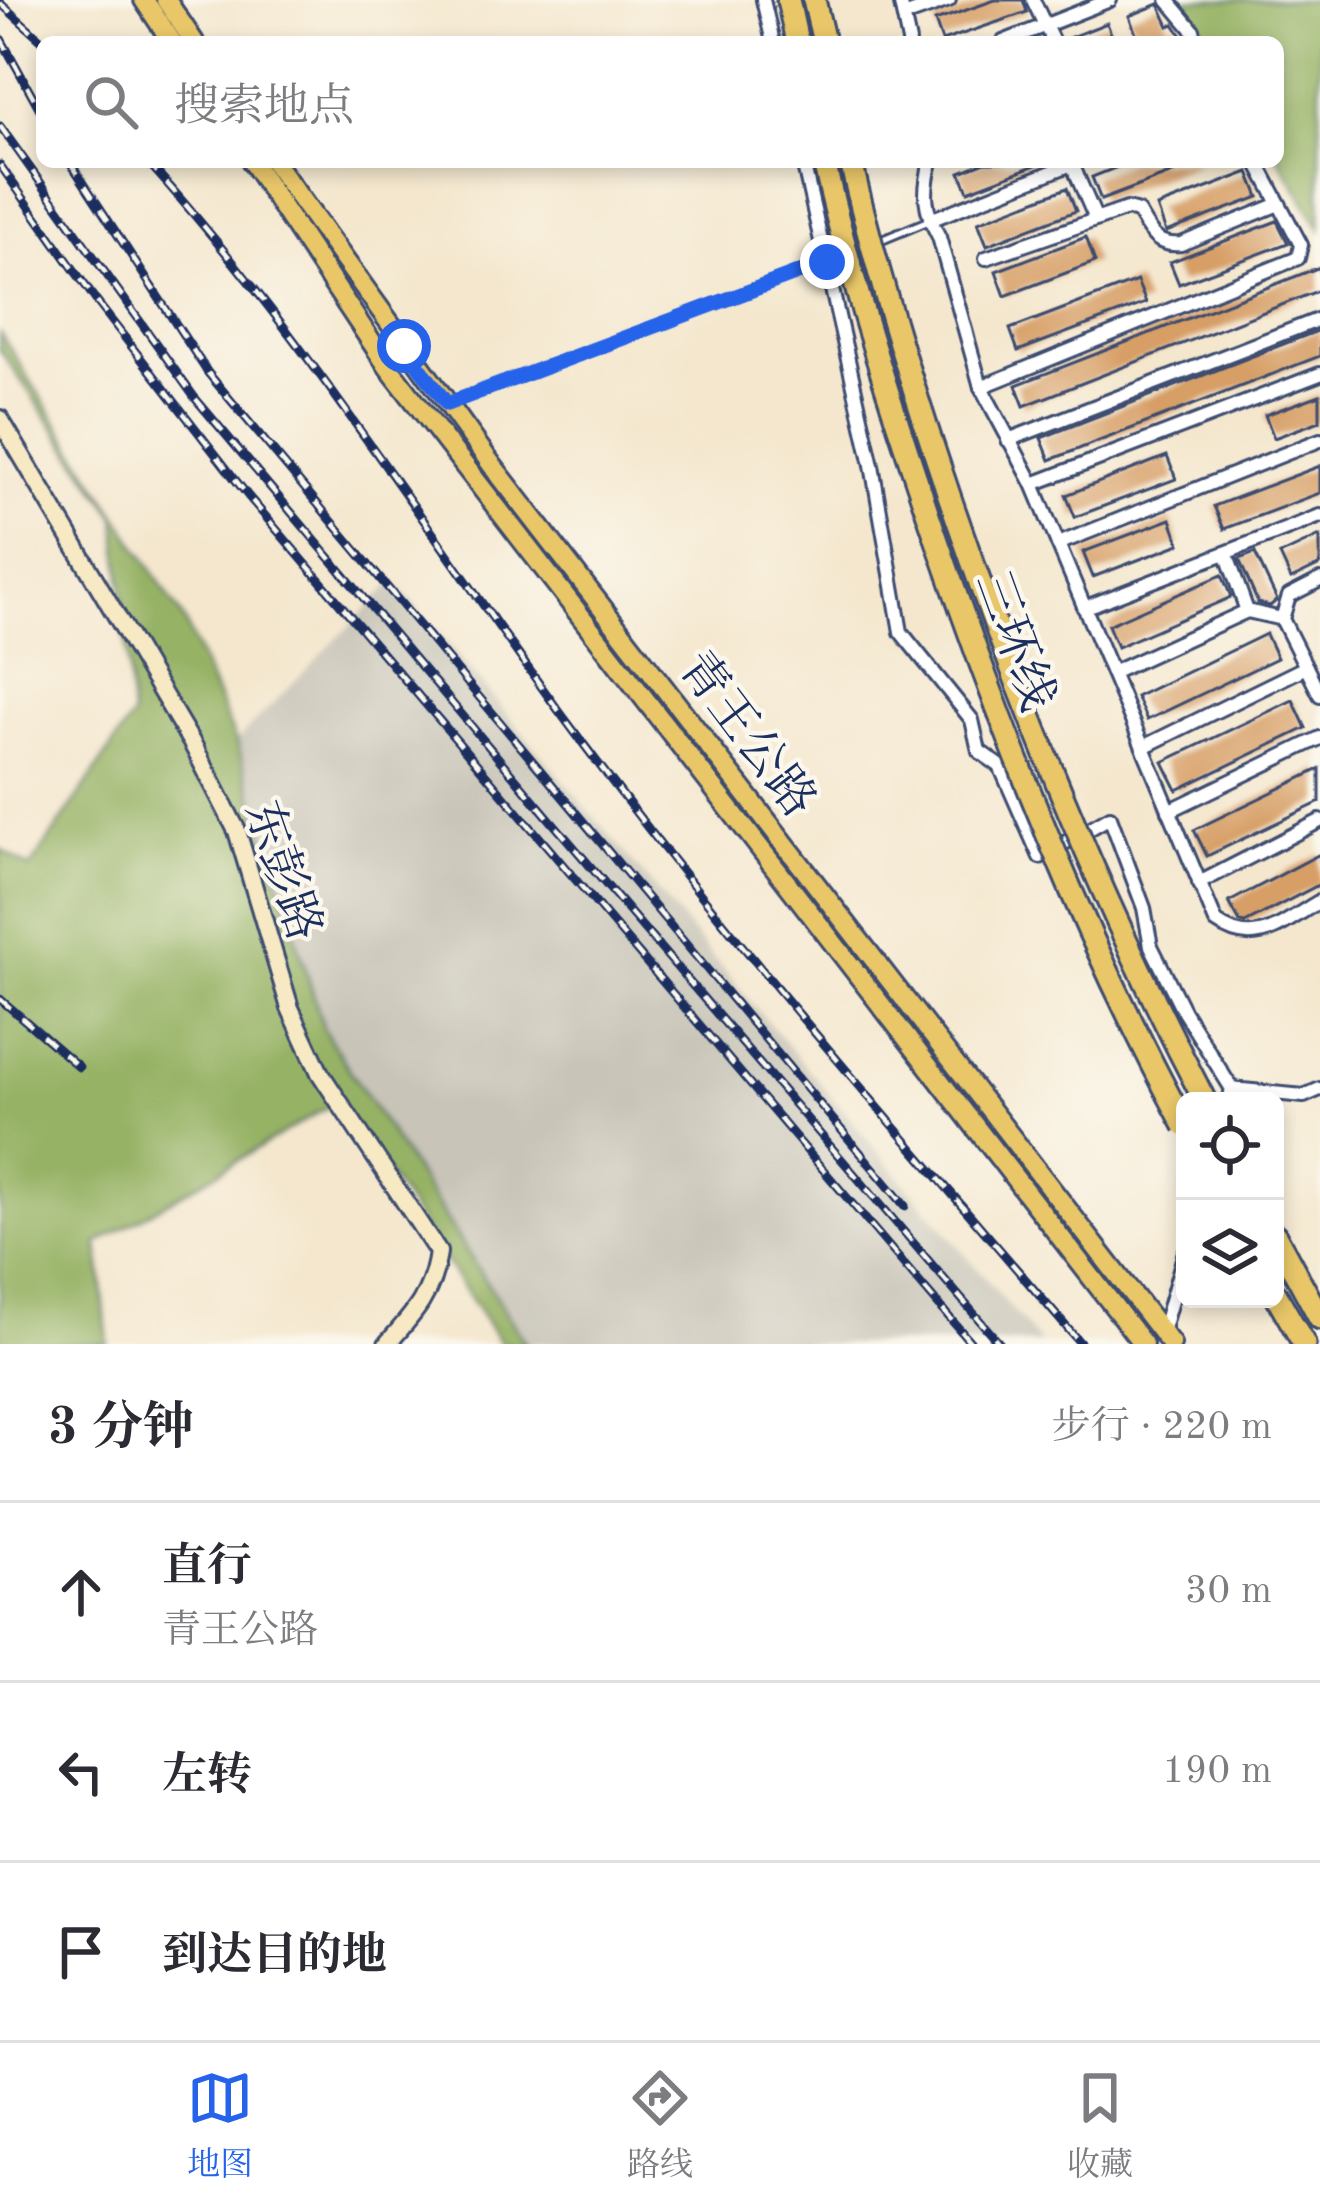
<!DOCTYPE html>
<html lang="zh">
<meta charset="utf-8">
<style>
body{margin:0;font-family:"Old Standard TT","Noto Serif SC",serif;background:#f7f7f7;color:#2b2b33}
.controls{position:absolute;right:36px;bottom:36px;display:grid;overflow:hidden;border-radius:18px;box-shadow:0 6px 18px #0003}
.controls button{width:108px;height:108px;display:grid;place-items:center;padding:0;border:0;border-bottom:3px solid #e1e1e2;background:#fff;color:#2b2b33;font:60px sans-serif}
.stop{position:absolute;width:36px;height:36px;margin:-27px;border:9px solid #2563eb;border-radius:50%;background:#fff}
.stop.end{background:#2563eb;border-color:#fff;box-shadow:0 3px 12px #0008}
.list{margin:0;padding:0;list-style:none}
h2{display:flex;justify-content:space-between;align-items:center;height:156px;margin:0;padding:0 48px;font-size:51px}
h2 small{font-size:39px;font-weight:400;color:#7c7c81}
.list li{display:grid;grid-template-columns:78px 1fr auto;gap:36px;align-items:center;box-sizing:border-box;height:180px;padding:0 48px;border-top:3px solid #e1e1e2}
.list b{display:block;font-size:45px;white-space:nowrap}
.list p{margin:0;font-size:39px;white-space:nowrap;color:#7c7c81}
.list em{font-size:39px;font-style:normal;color:#7c7c81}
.icon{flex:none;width:66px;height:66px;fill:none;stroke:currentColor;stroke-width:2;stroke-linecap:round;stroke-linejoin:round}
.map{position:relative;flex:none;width:1320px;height:1344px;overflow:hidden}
.search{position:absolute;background:#fff;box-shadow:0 6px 18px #0003;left:36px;right:36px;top:36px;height:132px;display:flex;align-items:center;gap:30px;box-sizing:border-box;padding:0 42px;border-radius:18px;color:#7c7c81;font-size:45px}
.sheet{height:696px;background:#fff}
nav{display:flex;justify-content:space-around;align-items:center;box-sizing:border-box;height:168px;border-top:3px solid #e1e1e2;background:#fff;font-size:33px;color:#7c7c81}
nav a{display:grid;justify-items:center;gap:6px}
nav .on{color:#2563eb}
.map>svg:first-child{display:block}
.industrial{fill:#c8c4b8}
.forest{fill:#96b265;stroke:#587062;stroke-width:3}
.building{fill:#d79f66}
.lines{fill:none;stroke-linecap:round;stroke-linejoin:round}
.lane-casing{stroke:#3c4b6f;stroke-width:12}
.street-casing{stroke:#3c4b6f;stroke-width:18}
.secondary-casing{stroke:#3c4b6f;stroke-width:22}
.primary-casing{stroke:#3c4b6f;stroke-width:24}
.highway-casing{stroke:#3c4b6f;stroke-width:27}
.lane{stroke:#fff;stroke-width:6}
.street{stroke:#fff;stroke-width:12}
.secondary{stroke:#f6e9c3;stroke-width:16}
.primary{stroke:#e9c769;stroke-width:18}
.highway{stroke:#e9c769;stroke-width:21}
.rail-casing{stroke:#1b2f5e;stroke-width:9}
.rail{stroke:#fbf7ec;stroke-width:4.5;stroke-dasharray:14;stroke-linecap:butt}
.highway-bridge-casing{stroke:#3c4b6f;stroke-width:27;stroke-linecap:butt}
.highway-bridge{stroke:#e9c769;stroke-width:21}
.route{stroke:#2563eb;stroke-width:15}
.labels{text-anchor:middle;stroke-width:9;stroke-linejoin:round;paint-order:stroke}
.street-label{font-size:48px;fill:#1b2f5e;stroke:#fbf7ec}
</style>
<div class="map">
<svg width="1320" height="1344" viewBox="0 0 1320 1344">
<rect width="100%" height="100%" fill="#fbf7ec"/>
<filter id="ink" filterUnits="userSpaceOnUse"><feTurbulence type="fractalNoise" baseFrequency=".00833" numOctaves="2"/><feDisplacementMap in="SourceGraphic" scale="24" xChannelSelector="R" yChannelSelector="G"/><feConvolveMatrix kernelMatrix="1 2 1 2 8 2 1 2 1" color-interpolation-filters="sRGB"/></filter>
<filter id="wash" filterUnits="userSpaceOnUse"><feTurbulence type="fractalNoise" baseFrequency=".004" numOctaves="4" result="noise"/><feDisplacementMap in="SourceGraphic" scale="48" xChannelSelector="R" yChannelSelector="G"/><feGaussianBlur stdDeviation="2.7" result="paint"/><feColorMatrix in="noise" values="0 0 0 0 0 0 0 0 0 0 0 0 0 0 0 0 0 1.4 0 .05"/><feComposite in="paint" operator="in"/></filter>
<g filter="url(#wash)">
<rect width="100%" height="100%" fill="#f4e7ce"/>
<polygon class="industrial" points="394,581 1041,1344 526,1344 324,1030 236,741"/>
<g class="forest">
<polygon points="1182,0 1320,0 1320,228 1278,157 1278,42 1209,42"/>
<polygon points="0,333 184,620 236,741 324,1030 526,1344 501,1344 338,1101 98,1243 108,1344 0,1344 0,849 30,868 132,717 116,517 0,350"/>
</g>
<g id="blocks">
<g class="building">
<polygon points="995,0 1023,0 1027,12 942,41 935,21"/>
<polygon points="1159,4 1169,26 1174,24 1185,40 1139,42 1129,16"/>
<polygon points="1107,23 1114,42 1063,42 1063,40"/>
<polygon points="985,162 1041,162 1041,163 968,191 960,172"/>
<polygon points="1130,162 1199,162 1199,163 1101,200 1092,177"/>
<polygon points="1249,172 1259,197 1166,232 1157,207"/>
<polygon points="1067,188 1076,211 987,245 978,222"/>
<polygon points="1277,221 1288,243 1179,284 1170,262"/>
<polygon points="1086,237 1095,262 1005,296 996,271"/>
<polygon points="1320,267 1320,290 1024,406 1016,385"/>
<polygon points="1137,281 1146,303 1018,351 1010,329"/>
<polygon points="1320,330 1320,356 1050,460 1041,438"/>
<polygon points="1320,395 1320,421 1274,438 1265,415"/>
<polygon points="1167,456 1176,479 1075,517 1066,495"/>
<polygon points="1320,466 1320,493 1224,529 1214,506"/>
<polygon points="1171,519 1180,544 1093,577 1083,552"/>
<polygon points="1320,536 1320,565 1291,579 1280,555"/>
<polygon points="1255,553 1277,600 1270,606 1258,603 1239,559"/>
<polygon points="1222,575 1231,597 1117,647 1108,625"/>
<polygon points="1266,634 1277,658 1147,720 1136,697"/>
<polygon points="1293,700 1306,728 1177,790 1163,762"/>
<polygon points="1320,769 1320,802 1207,856 1194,830"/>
<polygon points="1320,854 1320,884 1245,923 1240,922 1229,902"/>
</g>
</g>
</g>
<g filter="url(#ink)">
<use href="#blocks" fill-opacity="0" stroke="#3c4b6f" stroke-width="3"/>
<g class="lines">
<g class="lane-casing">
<g id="lane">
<polyline points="877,242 930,220"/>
<polyline points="450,403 842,256"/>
</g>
</g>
<g class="street-casing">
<g id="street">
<polyline points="763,0 773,42"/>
<polyline points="900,0 909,42"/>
<polyline points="1033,0 1053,42"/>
<polyline points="1168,0 1193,30 1196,42"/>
<polyline points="904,16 949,0"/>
<polyline points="1003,42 1110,0"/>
<polyline points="803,162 872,465 901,632 972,720 979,751 1000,766 1040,857 1110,817 1144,908 1151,946 1184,1012 1232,1089"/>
<path d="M 931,162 C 923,191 924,210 939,237 L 981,387 L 1033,484 L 1216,922 C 1256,951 1283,922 1320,901"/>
<polyline points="1072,164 1095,217"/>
<polyline points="930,220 1077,162"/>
<path d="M 986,258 L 1127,209 L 1138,212 C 1150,232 1156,247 1181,244 L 1279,204"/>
<polyline points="981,387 1298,258 1301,245 1257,162"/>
<polyline points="1008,440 1320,319"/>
<polyline points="1033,484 1320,374"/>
<polyline points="1058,544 1320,440"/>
<polyline points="1226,553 1247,611"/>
<polyline points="1320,580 1289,596 1282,619 1320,695"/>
<polyline points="1084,608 1320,516"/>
<polyline points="1112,673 1247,611 1282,619"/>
<polyline points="1143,747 1306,667"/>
<polyline points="1169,811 1320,738"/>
<polyline points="1199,883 1320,821"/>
<polyline points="1229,1101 1232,1089 1304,1096 1320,1089"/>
<polyline points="1162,1332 1185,1252"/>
</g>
</g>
<g class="secondary-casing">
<path id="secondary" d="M 0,419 L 193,745 L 237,831 L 290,1008 L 320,1073 L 438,1252 C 433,1293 414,1314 387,1344"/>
</g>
<g class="primary-casing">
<g id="primary">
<polyline points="144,0 172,42"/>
<polyline points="166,0 194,42"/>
<polyline points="252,162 389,368 1143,1344"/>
<polyline points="274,162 492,465 1171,1344"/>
</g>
</g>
<g class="highway-casing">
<g id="highway">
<polyline points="788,0 797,42"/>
<polyline points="814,0 824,42"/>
<polyline points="1275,1235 1320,1318"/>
<polyline points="1275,1293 1304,1344"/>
</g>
</g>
<use href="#lane" class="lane"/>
<use href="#street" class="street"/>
<use href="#secondary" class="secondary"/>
<use href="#primary" class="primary"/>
<use href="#highway" class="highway"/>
<g class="rail-casing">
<g id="rail">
<polyline points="0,3 44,42"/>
<polyline points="0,37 42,113"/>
<polyline points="0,126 195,398 548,817 1000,1344"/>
<polyline points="70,162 208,373 905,1206"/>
<path d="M 148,162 C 301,331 422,523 556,707 C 719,929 902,1135 1081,1344"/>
<polyline points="0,165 97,302 248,496 972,1344"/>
<polyline points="0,999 79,1067"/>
</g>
</g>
<use href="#rail" class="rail"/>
<g class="highway-bridge-casing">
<g id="highway-bridge">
<path d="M 824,162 C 853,290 894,415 936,538 C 1005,739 1084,939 1185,1126"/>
<path d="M 851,162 C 877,275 912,386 949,495 C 1020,703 1103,906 1205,1101"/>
</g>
</g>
<use href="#highway-bridge" class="highway-bridge"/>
</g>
</g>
<g class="lines" filter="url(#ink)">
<polyline class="route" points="404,346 447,404 827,262"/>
</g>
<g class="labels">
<g class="street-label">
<text transform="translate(1017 640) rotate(70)" y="17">三环线</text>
<text transform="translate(749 733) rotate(53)" y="17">青王公路</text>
<text transform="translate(285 870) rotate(71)" y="17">东彭路</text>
</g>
</g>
</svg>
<div class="controls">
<button><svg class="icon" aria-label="locate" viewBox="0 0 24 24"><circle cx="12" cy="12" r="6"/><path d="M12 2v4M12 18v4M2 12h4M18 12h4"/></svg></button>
<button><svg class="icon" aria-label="layers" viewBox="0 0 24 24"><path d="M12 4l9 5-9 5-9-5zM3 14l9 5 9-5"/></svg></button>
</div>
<div class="stop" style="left:404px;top:346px"></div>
<div class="stop end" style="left:827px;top:262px"></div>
<div class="search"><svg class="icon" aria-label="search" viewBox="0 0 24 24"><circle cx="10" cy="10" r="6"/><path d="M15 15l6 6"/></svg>搜索地点</div>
</div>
<section class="sheet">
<h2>3 分钟<small>步行 · 220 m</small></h2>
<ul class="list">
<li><svg class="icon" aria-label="ahead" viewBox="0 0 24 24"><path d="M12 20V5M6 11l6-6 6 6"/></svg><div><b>直行</b><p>青王公路</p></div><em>30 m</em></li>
<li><svg class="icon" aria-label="left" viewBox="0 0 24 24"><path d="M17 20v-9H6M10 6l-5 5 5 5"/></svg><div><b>左转</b></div><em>190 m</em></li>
<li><svg class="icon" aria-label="arrive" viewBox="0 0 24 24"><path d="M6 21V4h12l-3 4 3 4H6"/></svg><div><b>到达目的地</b></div></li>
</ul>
</section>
<nav>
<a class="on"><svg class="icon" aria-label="map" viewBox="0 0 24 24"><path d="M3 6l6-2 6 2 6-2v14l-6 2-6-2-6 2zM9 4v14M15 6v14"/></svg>地图</a>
<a><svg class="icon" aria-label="directions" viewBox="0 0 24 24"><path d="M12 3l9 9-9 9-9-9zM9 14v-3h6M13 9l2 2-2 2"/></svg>路线</a>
<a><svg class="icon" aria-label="saved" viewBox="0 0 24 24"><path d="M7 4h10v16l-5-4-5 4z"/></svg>收藏</a>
</nav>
